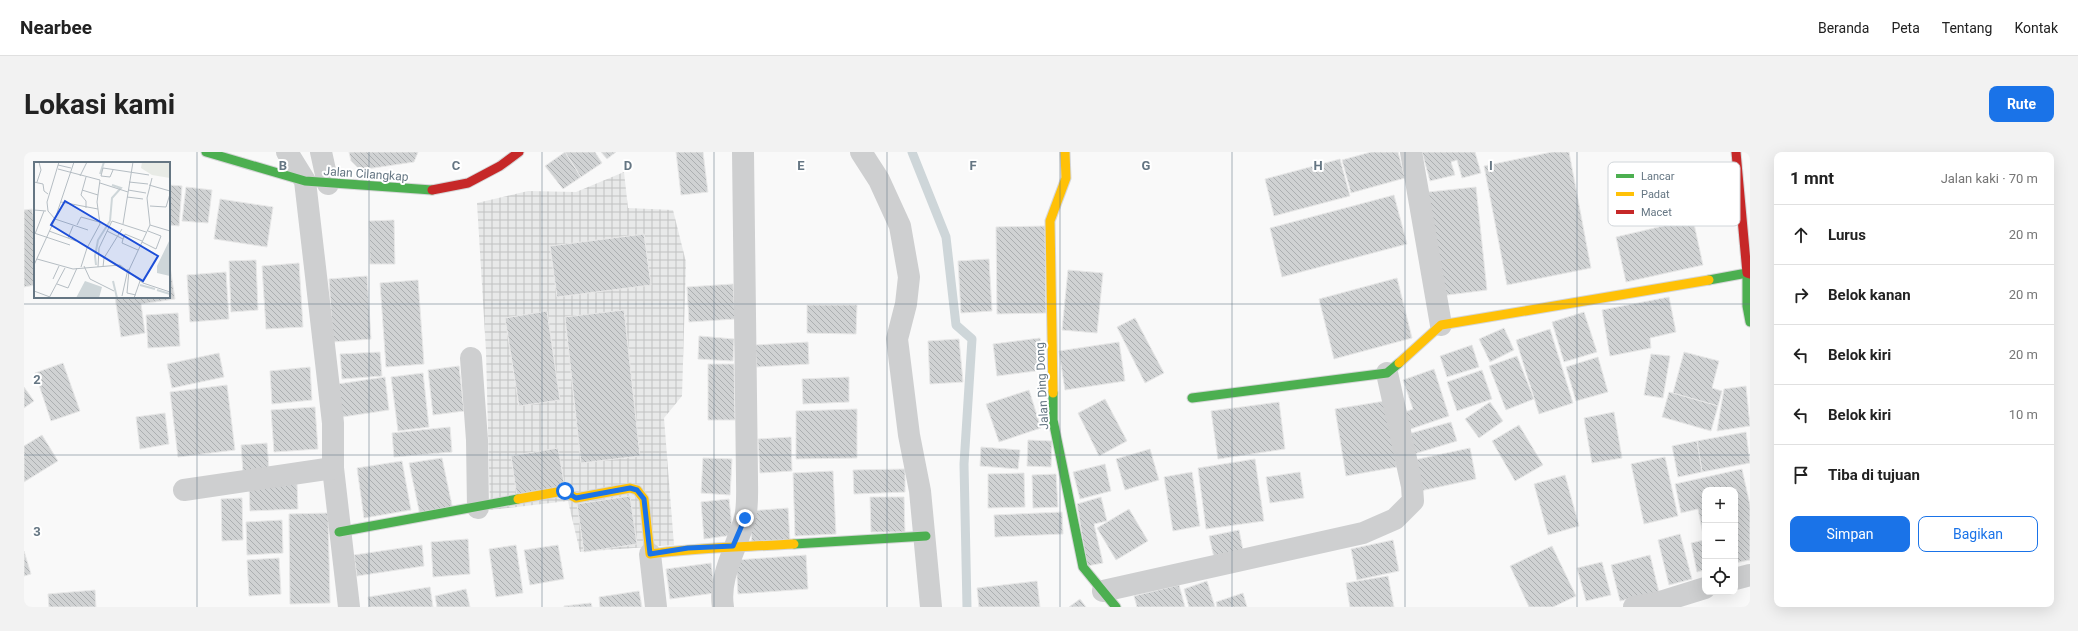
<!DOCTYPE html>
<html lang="id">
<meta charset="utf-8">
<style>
body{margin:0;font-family:Roboto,sans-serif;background:#f2f2f2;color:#222}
.controls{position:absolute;right:12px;bottom:12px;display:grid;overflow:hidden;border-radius:8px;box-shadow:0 4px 16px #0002}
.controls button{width:36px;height:36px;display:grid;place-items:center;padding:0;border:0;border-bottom:1px solid #e0e0e0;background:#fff;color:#222;font:20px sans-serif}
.stop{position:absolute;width:12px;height:12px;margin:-9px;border:3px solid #1a73e8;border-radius:50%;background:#fff}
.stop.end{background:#1a73e8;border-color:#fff;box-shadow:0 1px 4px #0008}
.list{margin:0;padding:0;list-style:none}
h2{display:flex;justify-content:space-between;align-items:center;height:52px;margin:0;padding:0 16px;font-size:17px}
h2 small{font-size:13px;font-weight:400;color:#767676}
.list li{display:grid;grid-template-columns:26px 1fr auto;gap:12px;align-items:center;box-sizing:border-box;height:60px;padding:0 16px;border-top:1px solid #e0e0e0}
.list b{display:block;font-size:15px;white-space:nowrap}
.list em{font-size:13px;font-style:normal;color:#767676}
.actions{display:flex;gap:8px;padding:12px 16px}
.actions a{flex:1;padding:9px 0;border:1px solid #1a73e8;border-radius:8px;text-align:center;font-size:14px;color:#1a73e8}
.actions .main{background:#1a73e8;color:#fff}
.icon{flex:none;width:22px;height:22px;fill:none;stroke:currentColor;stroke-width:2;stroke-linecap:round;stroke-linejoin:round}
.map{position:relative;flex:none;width:1726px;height:455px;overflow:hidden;border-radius:8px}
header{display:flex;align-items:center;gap:24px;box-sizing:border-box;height:56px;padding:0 20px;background:#fff;border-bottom:1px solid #e0e0e0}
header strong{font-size:19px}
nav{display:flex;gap:22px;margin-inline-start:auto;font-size:14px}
.intro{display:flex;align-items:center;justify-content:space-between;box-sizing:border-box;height:96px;padding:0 24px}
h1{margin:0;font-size:28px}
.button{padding:10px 18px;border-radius:8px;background:#1a73e8;color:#fff;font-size:14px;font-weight:700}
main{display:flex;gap:24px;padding:0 24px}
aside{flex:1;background:#fff;border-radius:8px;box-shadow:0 4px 16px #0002}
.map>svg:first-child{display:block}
.industrial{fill:url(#industrial-grid)}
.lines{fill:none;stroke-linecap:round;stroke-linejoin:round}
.stream{stroke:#ced6d9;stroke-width:9}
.building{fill:url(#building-back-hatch);stroke:#e8e8e8}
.fast-casing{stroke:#d5d6d7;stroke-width:11}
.slow-casing{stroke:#d5d6d7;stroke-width:11}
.jam-casing{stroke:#d5d6d7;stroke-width:11}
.street{stroke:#cecfd0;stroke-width:22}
.fast{stroke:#4caf50;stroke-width:9}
.slow{stroke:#ffc107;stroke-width:9}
.jam{stroke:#c62828;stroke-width:9}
.route{stroke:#1a73e8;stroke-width:5}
.grid{fill:none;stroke:#657683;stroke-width:1;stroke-opacity:0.55}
.labels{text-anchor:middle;stroke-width:4;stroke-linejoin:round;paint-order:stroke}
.street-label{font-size:12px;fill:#657683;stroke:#fff}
.inset-river{fill:none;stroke:#ced6d9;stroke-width:2}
.inset-road{fill:none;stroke:#b5bdc3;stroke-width:1}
.view{fill:#1d4ed8;fill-opacity:0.15;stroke:#1d4ed8;stroke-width:2}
.inset-edge{fill:none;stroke:#657683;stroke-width:2}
.key{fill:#fff;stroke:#d1d6da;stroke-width:1}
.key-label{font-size:11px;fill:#657683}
.grid-label{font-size:13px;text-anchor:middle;font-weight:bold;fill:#657683;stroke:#fff;stroke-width:4;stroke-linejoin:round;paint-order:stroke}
</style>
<header>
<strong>Nearbee</strong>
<nav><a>Beranda</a><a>Peta</a><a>Tentang</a><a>Kontak</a></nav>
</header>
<div class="intro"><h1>Lokasi kami</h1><a class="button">Rute</a></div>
<main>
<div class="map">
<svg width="1726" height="455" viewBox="0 0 1726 455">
<defs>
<pattern id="industrial-grid" width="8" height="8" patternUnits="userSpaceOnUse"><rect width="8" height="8" fill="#e8e9e9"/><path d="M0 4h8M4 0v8" fill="none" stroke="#c0c1c2"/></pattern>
<pattern id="building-back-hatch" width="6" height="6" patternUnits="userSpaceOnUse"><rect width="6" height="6" fill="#d0d2d3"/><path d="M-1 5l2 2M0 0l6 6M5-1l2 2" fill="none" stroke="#acafb1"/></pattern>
</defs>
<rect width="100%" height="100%" fill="#f9f9f9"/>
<polygon class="industrial" points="600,20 604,56 649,58 662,110 658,244 640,266 650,393 556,400 544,349 466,358 462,199 453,51 504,39 552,40"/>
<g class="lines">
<polyline class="stream" points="888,0 922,85 932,173 948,187 940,312 943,455"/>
</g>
<g class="building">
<polygon points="325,0 394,0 390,10 336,18 327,9"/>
<polygon points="541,0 557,25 539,37 521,14"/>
<polygon points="541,0 571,0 578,11 557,25"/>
<polygon points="577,0 592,0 583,7"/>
<polygon points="652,0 679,0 684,40 657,43"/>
<polygon points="1347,0 1374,0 1381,26 1327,41 1318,8"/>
<polygon points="1398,0 1451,0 1457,21 1438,26 1433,8 1427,10 1431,23 1406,29"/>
<polygon points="1528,0 1545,0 1567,116 1483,133 1460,14"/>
<polygon points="1316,7 1326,44 1250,64 1241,27"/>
<polygon points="145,33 158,34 155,74 145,73"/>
<polygon points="162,35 188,38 184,71 158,69"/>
<polygon points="1452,35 1463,138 1416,144 1404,40"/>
<polygon points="1370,43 1383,92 1258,125 1246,76"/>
<polygon points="196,47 249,55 243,95 190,87"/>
<polygon points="8,57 11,74 11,133 0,135 0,58"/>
<polygon points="1669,67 1679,113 1602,130 1592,85"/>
<polygon points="370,68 371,112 346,112 345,69"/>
<polygon points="1021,74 1022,161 973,162 972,75"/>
<polygon points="620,82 627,133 533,145 526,94"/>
<polygon points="965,107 968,159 937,161 934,109"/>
<polygon points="145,108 151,147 117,152 121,181 97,185 91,145 145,145"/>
<polygon points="232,108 234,158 207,160 205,109"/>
<polygon points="275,111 279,175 242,177 238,114"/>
<polygon points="1044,118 1079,121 1073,181 1038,178"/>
<polygon points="202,120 205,167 166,170 163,123"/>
<polygon points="343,124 347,187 309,190 305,127"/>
<polygon points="1373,126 1388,186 1310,207 1295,147"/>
<polygon points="394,128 400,212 362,215 356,131"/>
<polygon points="709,132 711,167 665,170 663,135"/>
<polygon points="1645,145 1652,180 1626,186 1627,196 1586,204 1578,158"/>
<polygon points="783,153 833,153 832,182 783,181"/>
<polygon points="600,158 616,304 557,311 541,165"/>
<polygon points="523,159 536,248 495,254 481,166"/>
<polygon points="1560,160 1573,200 1540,210 1528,170"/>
<polygon points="154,161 156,194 124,196 122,163"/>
<polygon points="1111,166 1140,221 1121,231 1093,175"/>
<polygon points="1480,176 1490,198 1466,210 1455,187"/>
<polygon points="1526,177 1549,251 1515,262 1492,188"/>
<polygon points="675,184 710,187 709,209 674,207"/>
<polygon points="1016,186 1020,218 973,224 969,192"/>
<polygon points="935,187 939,230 906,232 904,189"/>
<polygon points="784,190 785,212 733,215 731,193"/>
<polygon points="1095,190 1101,229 1041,238 1035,199"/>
<polygon points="1448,193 1455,215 1423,225 1416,204"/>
<polygon points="356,200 358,224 318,227 316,202"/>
<polygon points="1660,200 1695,209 1688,236 1698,239 1694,254 1649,241"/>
<polygon points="195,201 200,225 148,236 143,212"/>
<polygon points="1627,202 1646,204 1639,246 1620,243"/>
<polygon points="1493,204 1510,247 1482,258 1465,214"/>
<polygon points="1574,205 1584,240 1552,249 1542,215"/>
<polygon points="39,211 56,259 27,269 11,221"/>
<polygon points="684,212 710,212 711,268 684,268"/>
<polygon points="435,214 440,259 409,263 404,218"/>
<polygon points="286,215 288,248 248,252 246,219"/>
<polygon points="1410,217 1425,264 1381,279 1375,262 1389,257 1379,228"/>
<polygon points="1458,218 1468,247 1433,259 1423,230"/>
<polygon points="399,221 405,275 374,279 367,225"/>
<polygon points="361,225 365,258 318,265 314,232"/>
<polygon points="825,225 825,250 779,252 778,227"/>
<polygon points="203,233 211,298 154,305 146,240"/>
<polygon points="1722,234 1726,274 1693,279 1700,237"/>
<polygon points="0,235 10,249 0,256"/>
<polygon points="1005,238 1017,276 975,290 962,252"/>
<polygon points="1645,240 1694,254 1687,279 1638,265"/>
<polygon points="1081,247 1103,289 1075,304 1054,261"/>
<polygon points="1361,249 1373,315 1322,324 1311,257"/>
<polygon points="1255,250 1261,297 1194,307 1187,259"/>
<polygon points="1466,250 1479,269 1455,286 1441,267"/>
<polygon points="291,255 294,297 250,300 247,258"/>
<polygon points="833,257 833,306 772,307 772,259"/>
<polygon points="1590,260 1598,306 1568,311 1560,266"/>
<polygon points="141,261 145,292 116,297 112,265"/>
<polygon points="1427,270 1433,289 1390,302 1384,282"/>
<polygon points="1495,273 1519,313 1491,329 1468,289"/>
<polygon points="426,275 428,300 370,305 368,281"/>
<polygon points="1722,280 1726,311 1678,320 1673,289"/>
<polygon points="18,283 34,309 0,330 0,294"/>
<polygon points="767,285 768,319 736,321 734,287"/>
<polygon points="1004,288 1028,289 1027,315 1003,314"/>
<polygon points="1673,289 1678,320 1654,325 1648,294"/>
<polygon points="243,291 245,318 219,320 217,293"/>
<polygon points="957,295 996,298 994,317 956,314"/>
<polygon points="534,296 541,336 493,345 487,304"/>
<polygon points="1446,296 1452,327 1396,339 1390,308"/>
<polygon points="1126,297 1135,328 1101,338 1092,307"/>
<polygon points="1641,305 1654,364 1620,372 1607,312"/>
<polygon points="418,306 429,358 396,363 385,311"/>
<polygon points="679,306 708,307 706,343 677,341"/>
<polygon points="1231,307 1240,369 1182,377 1174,316"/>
<polygon points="378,309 387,358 340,366 333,316"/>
<polygon points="1081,312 1087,339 1056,347 1049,320"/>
<polygon points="881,317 881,340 830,342 829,318"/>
<polygon points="1718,317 1726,353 1726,408 1711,411 1711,338 1681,338 1681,418 1673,420 1667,391 1680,388 1674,357 1657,361 1651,332"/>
<polygon points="809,319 812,382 771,384 769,321"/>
<polygon points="1168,320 1176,374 1149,379 1140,325"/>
<polygon points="1276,320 1280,346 1246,351 1242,325"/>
<polygon points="1000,321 1001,355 964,356 964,322"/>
<polygon points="1032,322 1034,355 1009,356 1008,323"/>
<polygon points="1541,323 1555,374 1524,383 1510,332"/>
<polygon points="273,332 274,357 226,359 225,334"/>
<polygon points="606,344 613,392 560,400 553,352"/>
<polygon points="846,345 880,345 881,380 847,380"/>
<polygon points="1077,345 1083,369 1070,372 1079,411 1063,414 1053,352"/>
<polygon points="218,346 219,388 198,389 197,347"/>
<polygon points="705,347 709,383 680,387 677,350"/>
<polygon points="764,356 766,389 728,391 725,359"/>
<polygon points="1105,357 1124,389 1092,408 1073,376"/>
<polygon points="1038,360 1039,382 971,385 970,363"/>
<polygon points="304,361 306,451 266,452 265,362"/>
<polygon points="258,368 259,401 223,403 222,370"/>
<polygon points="1215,378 1220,403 1191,410 1185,384"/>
<polygon points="1656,382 1668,427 1645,433 1634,388"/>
<polygon points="444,387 446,422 409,425 407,390"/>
<polygon points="1369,388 1375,419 1333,428 1327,397"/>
<polygon points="398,393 400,414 333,424 330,403"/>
<polygon points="492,393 499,441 472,445 465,397"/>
<polygon points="534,393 540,427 506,433 500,398"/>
<polygon points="1528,394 1552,444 1529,455 1505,455 1486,414"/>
<polygon points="0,399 7,422 0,424"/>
<polygon points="782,403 784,437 714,442 712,408"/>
<polygon points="1626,403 1635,440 1596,449 1587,413"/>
<polygon points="255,406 257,442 225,444 223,408"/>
<polygon points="1578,410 1587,443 1562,449 1553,416"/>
<polygon points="687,411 691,441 646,447 642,417"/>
<polygon points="1364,424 1370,455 1326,455 1322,431"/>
<polygon points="1013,429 1016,455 955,455 953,436"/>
<polygon points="1183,429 1191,455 1165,455 1160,437"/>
<polygon points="1155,433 1161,455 1113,455 1110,444"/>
<polygon points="406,435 409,455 345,455 344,445"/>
<polygon points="442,437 446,455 413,455 411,444"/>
<polygon points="71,438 72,455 25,455 24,442"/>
<polygon points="615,439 618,455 576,455 575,445"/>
<polygon points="1219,441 1223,455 1193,455 1192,450"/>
<polygon points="1056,447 1062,455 1045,455"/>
<polygon points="567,451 568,455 540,455 540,454"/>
</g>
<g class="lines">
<g class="fast-casing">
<g id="fast">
<polyline points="182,0 281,29 408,38"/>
<polyline points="1685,128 1723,121 1723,154 1726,170"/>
<polyline points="1029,241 1029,268 1059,415 1092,455"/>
<polyline points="1168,246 1363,221 1375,211"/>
<polyline points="315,380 494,347"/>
<polyline points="770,392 902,384"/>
</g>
</g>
<g class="slow-casing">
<g id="slow">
<polyline points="1375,211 1417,173 1685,128"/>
<polyline points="1029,241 1026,69 1042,26 1041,0"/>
<path d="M 494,347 L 539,339 L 552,346 L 606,336 L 613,338 L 620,347 L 626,402 C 673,395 722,395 770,392"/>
</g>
</g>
<g class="jam-casing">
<g id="jam">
<polyline points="1712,0 1723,121 1726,122"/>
<polyline points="408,38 444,31 476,14 495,0"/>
</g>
</g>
<g class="street">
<polyline points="263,0 281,29 309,271 309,316 325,455"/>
<polyline points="297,0 304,32"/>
<polyline points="837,0 855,28 876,74 885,125 882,152 873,187 885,283 896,339 907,455"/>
<polyline points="1387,0 1417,173"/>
<polyline points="447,206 453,288 454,356"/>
<polyline points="160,338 309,316"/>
<polyline points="626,402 632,455"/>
<polyline points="1711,427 1726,423"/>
<polyline points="1079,439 1339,381 1371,367 1389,349 1388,334 1363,221"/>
<path d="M 699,455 C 694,425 713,395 721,366 C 724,354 723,339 723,326 L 719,0"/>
<polyline points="1610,455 1636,450 1681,436"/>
</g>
<use href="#fast" class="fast"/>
<use href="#slow" class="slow"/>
<use href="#jam" class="jam"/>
</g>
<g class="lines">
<polyline class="route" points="541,339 552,346 606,336 613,338 620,347 626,402 664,396 709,394 721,366"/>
</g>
<path class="grid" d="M 173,0 L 173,455M 345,0 L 345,455M 518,0 L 518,455M 690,0 L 690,455M 863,0 L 863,455M 1036,0 L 1036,455M 1208,0 L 1208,455M 1381,0 L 1381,455M 1553,0 L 1553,455M 0,152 L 1726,152M 0,303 L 1726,303"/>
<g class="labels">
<g class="street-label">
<text transform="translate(342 22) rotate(4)" y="4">Jalan Cilangkap</text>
<text transform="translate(1018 234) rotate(-93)" y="4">Jalan Ding Dong</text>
</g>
</g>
<g transform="translate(10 10)">
<rect width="136" height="136" fill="#f9f9f9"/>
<path d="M 108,0 L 136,0 L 136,16 L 118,13 L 107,6 Z" fill="#e8ebe6"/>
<path d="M 136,77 L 135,107 L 136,114 L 123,111 L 123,104 ZM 51,119 L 68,125 L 65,136 L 42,136 Z" fill="#ced6d9"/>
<path class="inset-river" d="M 66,12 L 70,0M 62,103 L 61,94 L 64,78 L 76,59 L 78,36 L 87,26 L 78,23M 79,119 L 83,136M 106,123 L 121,127M 123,128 L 136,132"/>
<path class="inset-road" d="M 40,0 L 21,57 L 54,68M 24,3 L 37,6M 24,7 L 66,18 L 63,40 L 66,62 L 53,86 L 47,105M 79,8 L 76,15 L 67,14 L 69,6 L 89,9 L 115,13M 46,14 L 53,0M 0,20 L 9,22 L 10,29 L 14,32M 3,20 L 7,8 L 5,0M 95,20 L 114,22M 66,21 L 94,30M 115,23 L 136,29M 48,28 L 64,33M 94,28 L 112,31M 93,35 L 109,37M 27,40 L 64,47M 116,44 L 132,45 L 136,32M 52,46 L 52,39 L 47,33 L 52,15M 0,48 L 12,49M 89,62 L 99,0M 43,63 L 47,55 L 65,60M 116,63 L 136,69M 15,69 L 42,79M 73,69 L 89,77 L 88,81 L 104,88M 0,71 L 36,83M 1,72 L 10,49M 34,76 L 39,64M 89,77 L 91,72 L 108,79M 108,80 L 122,87 L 127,74 L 114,69M 3,97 L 39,107 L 86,103 L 109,121 L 136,130M 0,103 L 21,57 L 14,49 L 13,40 L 25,0M 50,104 L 56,117 L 80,129M 64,105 L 65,86 L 78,59 L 112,70M 69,105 L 70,96 L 88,67M 19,117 L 25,104M 23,122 L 34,126 L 43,106M 0,129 L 16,135M 102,133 L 93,131 L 95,108 L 116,63 L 113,36 L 118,16M 88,134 L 94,107M 15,136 L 31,106M 100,136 L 106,119"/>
<path class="view" d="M 31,39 L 124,94 L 109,119 L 17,63 Z"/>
<rect width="136" height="136" class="inset-edge"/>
</g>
<rect x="1584" y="10" width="132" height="64" rx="6" class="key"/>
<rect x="1592" y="22" width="18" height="4" fill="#4caf50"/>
<rect x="1592" y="40" width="18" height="4" fill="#ffc107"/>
<rect x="1592" y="58" width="18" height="4" fill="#c62828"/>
<g class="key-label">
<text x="1617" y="28">Lancar</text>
<text x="1617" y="46">Padat</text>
<text x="1617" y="64">Macet</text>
</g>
<g class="grid-label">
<text x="259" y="18">B</text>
<text x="432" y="18">C</text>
<text x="604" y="18">D</text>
<text x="777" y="18">E</text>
<text x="949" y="18">F</text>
<text x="1122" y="18">G</text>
<text x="1294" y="18">H</text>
<text x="1467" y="18">I</text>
<text x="13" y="232">2</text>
<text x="13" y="384">3</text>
</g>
</svg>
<div class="controls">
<button>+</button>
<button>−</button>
<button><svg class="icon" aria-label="locate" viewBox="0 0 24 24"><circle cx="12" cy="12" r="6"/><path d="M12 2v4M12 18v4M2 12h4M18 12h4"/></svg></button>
</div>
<div class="stop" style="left:541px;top:339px"></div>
<div class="stop end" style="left:721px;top:366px"></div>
</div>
<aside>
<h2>1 mnt<small>Jalan kaki · 70 m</small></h2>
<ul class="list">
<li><svg class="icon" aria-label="ahead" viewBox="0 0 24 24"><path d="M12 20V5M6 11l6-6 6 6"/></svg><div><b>Lurus</b></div><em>20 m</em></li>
<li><svg class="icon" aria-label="right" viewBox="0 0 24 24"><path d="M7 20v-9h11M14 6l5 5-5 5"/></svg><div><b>Belok kanan</b></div><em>20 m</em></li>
<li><svg class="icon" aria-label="left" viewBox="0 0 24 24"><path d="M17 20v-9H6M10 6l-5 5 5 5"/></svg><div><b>Belok kiri</b></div><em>20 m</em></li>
<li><svg class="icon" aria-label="left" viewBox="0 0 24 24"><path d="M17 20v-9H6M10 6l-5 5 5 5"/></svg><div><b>Belok kiri</b></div><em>10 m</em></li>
<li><svg class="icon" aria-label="arrive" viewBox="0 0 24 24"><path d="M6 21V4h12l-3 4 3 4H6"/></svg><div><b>Tiba di tujuan</b></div></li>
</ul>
<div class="actions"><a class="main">Simpan</a><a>Bagikan</a></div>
</aside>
</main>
